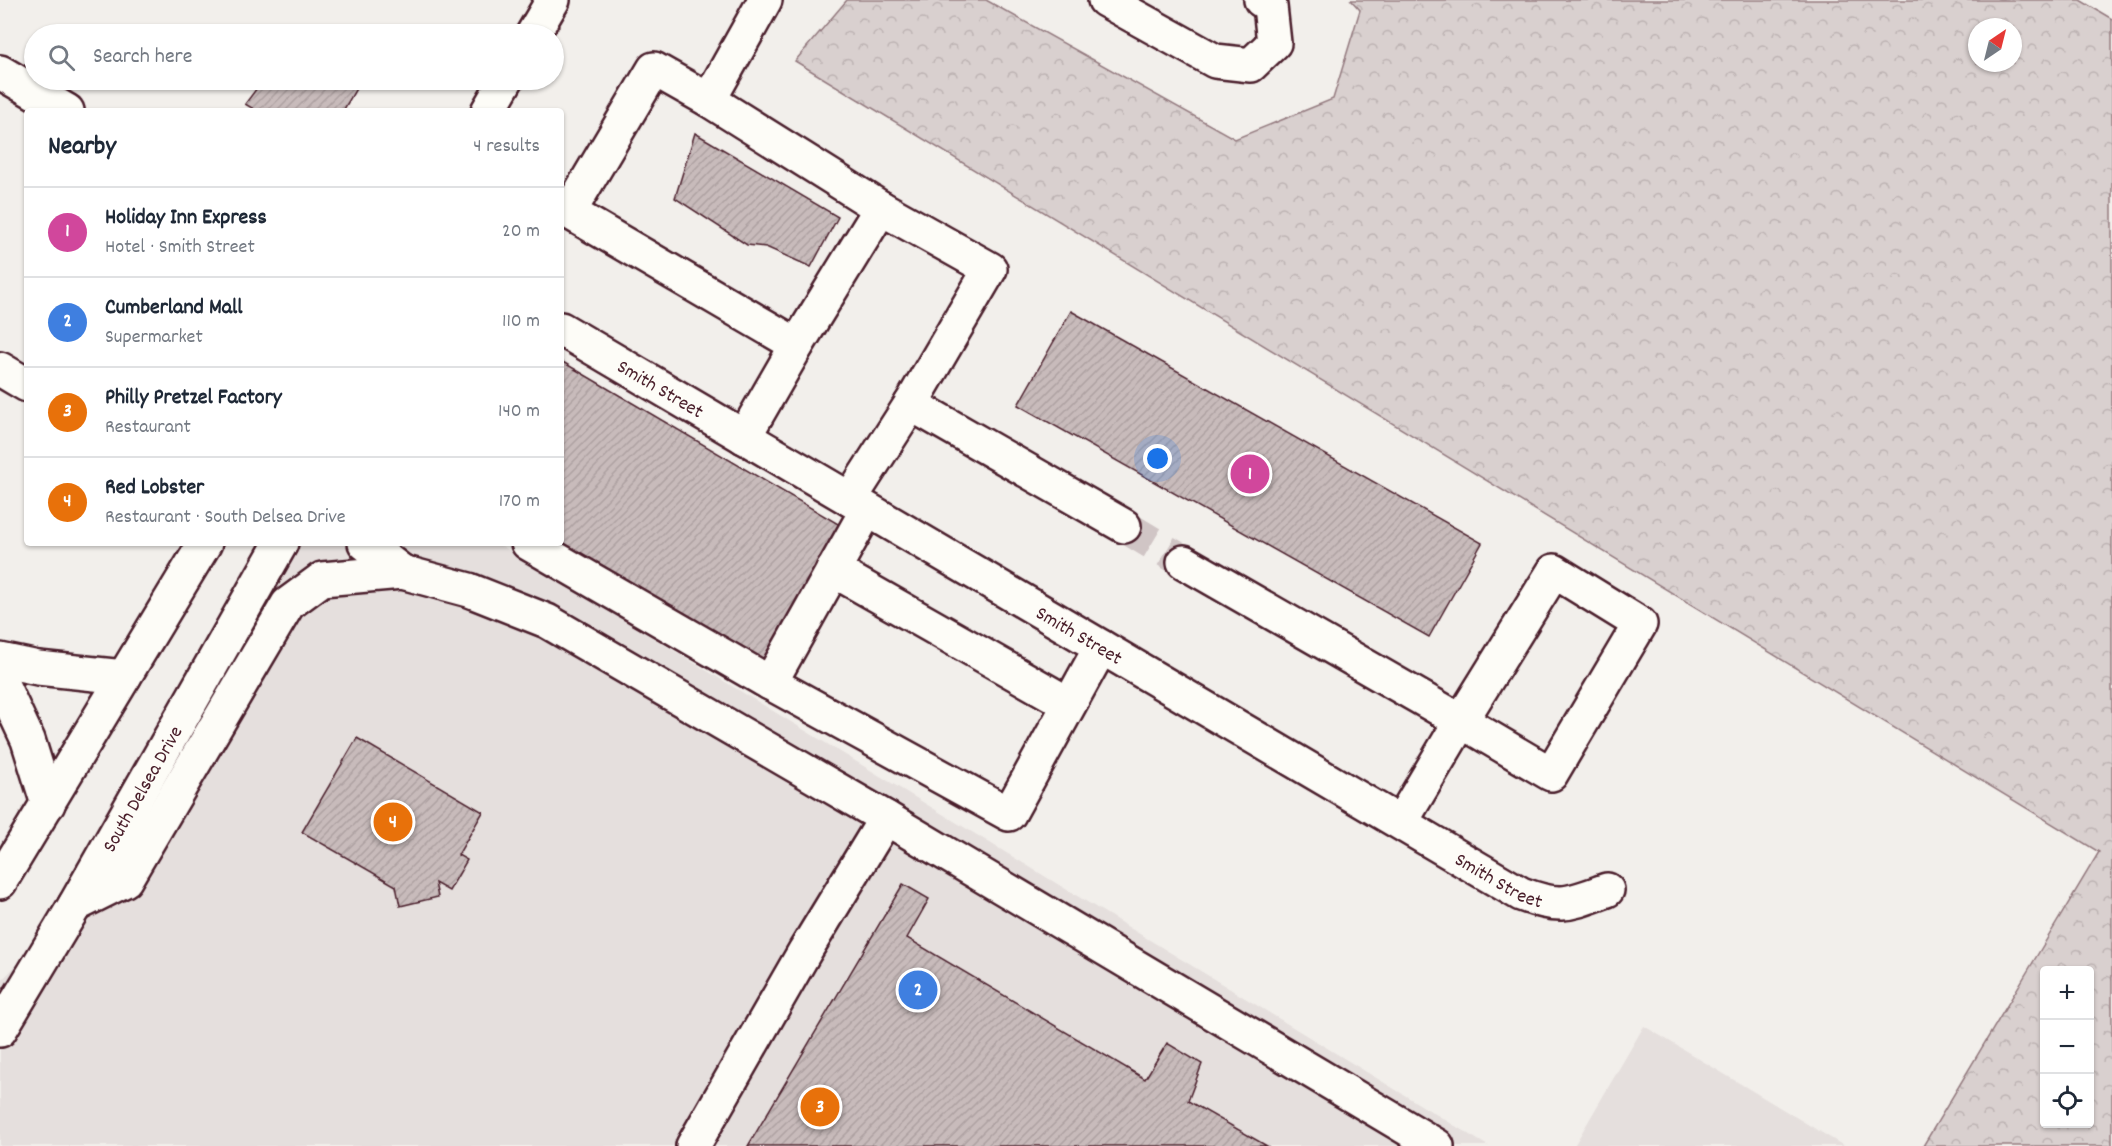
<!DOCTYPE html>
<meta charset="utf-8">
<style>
body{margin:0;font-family:Dekko,sans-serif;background:#f2f2f3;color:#1f2937}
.controls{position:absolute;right:18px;bottom:18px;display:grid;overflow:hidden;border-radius:6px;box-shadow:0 2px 4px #0004}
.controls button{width:54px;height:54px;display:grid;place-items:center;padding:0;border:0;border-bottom:2px solid #e0e1e3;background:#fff;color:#1f2937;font:30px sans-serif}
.compass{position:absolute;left:1968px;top:18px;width:54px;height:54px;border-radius:50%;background:#fff;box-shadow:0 2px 4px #0004;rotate:35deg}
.you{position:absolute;left:1158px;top:459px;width:21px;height:21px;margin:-15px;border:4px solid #fff;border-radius:50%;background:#1a73e8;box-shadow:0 0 0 9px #1a73e833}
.badge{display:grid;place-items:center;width:39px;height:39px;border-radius:50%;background:#c8321e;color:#fff;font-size:20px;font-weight:700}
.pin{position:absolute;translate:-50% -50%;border:3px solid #fff;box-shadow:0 2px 6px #0006}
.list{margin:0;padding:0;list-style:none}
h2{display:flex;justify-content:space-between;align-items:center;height:78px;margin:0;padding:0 24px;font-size:26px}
h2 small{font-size:20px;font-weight:400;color:#747a83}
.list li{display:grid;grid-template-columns:39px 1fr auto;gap:18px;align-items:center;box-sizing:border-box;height:90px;padding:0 24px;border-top:2px solid #e0e1e3}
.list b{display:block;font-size:22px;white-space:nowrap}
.list p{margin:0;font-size:20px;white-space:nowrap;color:#747a83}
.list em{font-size:20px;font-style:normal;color:#747a83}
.icon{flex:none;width:33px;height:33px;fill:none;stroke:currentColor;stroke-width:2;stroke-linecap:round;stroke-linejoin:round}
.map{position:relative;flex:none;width:2112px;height:1146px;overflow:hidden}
.search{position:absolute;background:#fff;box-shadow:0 2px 4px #0004;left:24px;top:24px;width:540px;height:66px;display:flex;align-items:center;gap:15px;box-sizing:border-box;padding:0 21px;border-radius:33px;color:#747a83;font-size:22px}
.panel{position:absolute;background:#fff;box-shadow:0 2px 4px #0004;left:24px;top:108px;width:540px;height:438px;border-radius:6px}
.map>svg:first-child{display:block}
.built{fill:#e5dfdd}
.forest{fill:url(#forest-crowns);stroke:#92787d;stroke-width:1.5;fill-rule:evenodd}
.building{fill:url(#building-hatch);stroke:#4a1f2b;stroke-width:1.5}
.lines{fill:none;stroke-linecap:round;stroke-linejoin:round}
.minor-tunnel{stroke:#d0c5c5;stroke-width:33;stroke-dasharray:33 16;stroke-linecap:butt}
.minor-casing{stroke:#4a1f2b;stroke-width:38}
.major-casing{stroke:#4a1f2b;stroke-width:38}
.minor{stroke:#fdfcf7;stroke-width:33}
.major{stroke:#fdfcf7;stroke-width:33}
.labels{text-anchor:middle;stroke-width:4.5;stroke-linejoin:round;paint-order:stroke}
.street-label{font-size:20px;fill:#4a1f2b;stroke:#fdfcf7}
</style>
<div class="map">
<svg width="2112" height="1146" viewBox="0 0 2112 1146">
<defs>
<pattern id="forest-crowns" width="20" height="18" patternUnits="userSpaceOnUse" patternTransform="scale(1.5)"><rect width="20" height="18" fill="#d9d0cf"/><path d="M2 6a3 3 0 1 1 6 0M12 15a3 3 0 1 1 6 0" fill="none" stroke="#bcb2b2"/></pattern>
<pattern id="building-hatch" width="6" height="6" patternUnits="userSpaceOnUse" patternTransform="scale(1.5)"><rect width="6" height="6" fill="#c8bbbb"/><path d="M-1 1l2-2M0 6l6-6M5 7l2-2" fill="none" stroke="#ada0a1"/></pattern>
</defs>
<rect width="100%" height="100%" fill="#f2efeb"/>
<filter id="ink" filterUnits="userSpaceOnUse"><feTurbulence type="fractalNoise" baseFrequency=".0167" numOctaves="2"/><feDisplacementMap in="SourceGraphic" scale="12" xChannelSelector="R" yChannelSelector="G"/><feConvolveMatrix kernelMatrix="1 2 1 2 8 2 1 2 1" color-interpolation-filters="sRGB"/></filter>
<g filter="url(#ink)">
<g class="built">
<polygon points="281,543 497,543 1488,1146 0,1146 0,982 75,905"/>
<polygon points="1644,1026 1844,1146 1574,1146"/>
</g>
<path class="forest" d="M 847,0 L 986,0 L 1235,139 L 1333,99 L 1360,10 L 1351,0 L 2080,0 L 2112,19 L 2112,1146 L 1923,1146 L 2099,852 L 795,61 ZM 1977,27 L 2013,27 L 2013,63 L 1977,63 ZM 2044,970 L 2090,970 L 2090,1124 L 2044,1124 Z"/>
<g class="building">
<polygon points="304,27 317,34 298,34"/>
<polygon points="263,80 361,80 343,111 257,111 245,104"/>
<polygon points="695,133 838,217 811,267 766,247 747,245 675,198"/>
<polygon points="1071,311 1482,543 1429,637 1018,405"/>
<polygon points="561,361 845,528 765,666 552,543 561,543"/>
<polygon points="357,738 483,812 458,855 467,860 449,891 435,883 438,897 400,906 396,886 302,832"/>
<polygon points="903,884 929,899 907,938 1145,1079 1167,1043 1202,1064 1188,1101 1267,1146 748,1146"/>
</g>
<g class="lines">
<polyline class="minor-tunnel" points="1124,526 1184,562"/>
<g class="minor-casing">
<g id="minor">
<polyline points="765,0 709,100 654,69 569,212 797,345 881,208 990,269 911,404 1124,526"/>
<polyline points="1105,0 1215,61 1251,65 1274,43 1270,6 1261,0"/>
<polyline points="0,72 67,111"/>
<polyline points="709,100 881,208"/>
<path id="s1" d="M 561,329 L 1521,894 C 1561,909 1568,904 1607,890"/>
<polyline points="0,369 27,385"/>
<polyline points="744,437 797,345"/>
<polyline points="850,499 911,404"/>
<polyline points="528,543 763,679 1009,814 1101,647"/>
<polyline points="1184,562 1461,721 1554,571 1640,624 1551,774 1461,721 1401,822"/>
<polyline points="833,570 1069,704"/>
<polyline points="402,572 469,590 547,621 886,818 1437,1146"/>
<polyline points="0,660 38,668 124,677"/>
<polyline points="0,680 28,740 48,804"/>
<polyline points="770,683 867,510"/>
<polyline points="693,1146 805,951 886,818"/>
</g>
</g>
<g class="major-casing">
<g id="major">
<polyline points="533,34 553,0"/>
<polyline points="488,111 506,80"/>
<polyline points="365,543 402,572"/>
<polyline points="0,882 205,543"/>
<polyline points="75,905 125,880 288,604 322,579 402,572"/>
<path id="s2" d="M 0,1030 L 75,905 L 281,543"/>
</g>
</g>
<use href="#minor" class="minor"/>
<use href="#major" class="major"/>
</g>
</g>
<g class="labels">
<g class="street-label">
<text dy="7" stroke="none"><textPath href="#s1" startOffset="116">Smith Street</textPath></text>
<text dy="7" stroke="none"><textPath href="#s1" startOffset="602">Smith Street</textPath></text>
<text dy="7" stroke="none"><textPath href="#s2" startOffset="280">South Delsea Drive</textPath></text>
<text dy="7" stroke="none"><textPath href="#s1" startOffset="1088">Smith Street</textPath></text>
</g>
</g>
</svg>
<div class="controls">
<button>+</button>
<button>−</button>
<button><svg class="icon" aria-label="locate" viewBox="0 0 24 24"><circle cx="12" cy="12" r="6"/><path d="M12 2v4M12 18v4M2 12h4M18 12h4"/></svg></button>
</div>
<svg class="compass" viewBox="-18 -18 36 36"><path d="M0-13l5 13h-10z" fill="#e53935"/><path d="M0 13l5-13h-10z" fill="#747a83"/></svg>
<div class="you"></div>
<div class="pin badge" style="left:1250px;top:474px;background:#d1479c">1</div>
<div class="pin badge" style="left:918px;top:990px;background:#3f7fe0">2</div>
<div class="pin badge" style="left:820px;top:1107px;background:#e8710a">3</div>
<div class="pin badge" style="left:393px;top:822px;background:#e8710a">4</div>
<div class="search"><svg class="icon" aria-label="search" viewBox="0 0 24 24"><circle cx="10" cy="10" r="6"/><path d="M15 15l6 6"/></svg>Search here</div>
<section class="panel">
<h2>Nearby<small>4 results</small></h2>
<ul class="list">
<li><span class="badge" style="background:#d1479c">1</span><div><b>Holiday Inn Express</b><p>Hotel · Smith Street</p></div><em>20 m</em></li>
<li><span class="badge" style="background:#3f7fe0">2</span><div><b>Cumberland Mall</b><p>Supermarket</p></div><em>110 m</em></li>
<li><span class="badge" style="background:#e8710a">3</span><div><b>Philly Pretzel Factory</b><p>Restaurant</p></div><em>140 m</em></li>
<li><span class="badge" style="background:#e8710a">4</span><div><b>Red Lobster</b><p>Restaurant · South Delsea Drive</p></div><em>170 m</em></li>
</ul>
</section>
</div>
